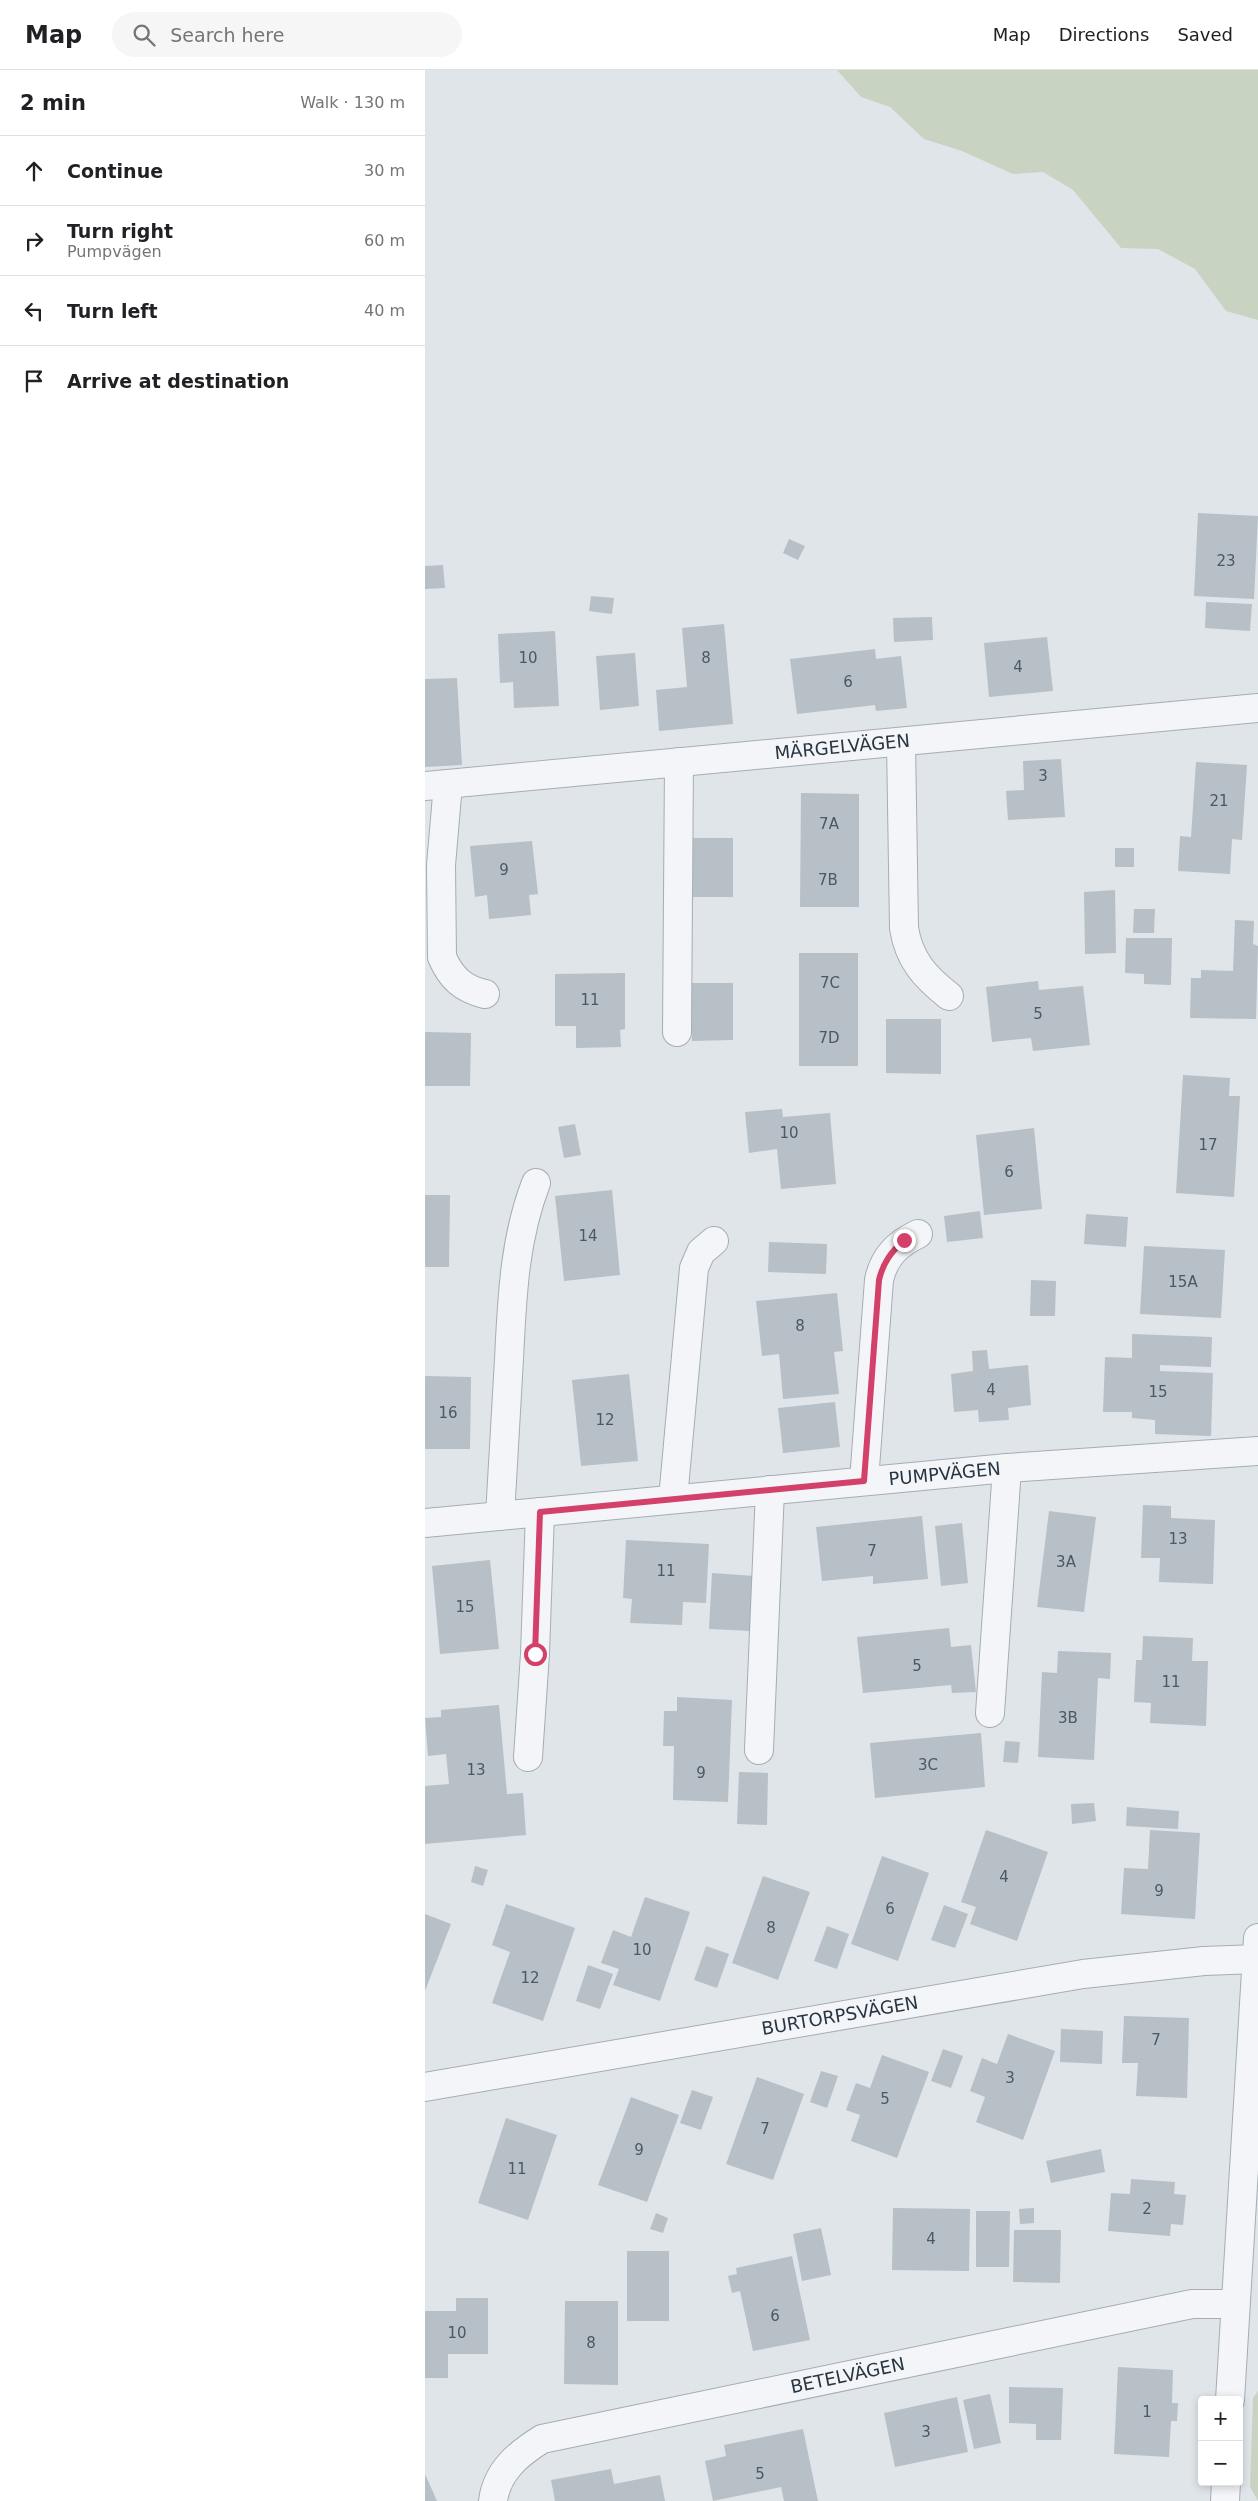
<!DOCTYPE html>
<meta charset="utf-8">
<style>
body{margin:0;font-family:"DejaVu Sans",sans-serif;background:#f6f6f6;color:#202124}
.controls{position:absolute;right:15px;bottom:15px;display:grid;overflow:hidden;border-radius:5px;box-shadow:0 2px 8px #0003}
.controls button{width:45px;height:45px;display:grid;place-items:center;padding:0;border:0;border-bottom:1px solid #e0e0e0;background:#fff;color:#202124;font:25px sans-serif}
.stop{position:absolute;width:15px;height:15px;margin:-11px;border:4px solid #d34069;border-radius:50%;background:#fff}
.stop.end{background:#d34069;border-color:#fff;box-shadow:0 1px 5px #0008}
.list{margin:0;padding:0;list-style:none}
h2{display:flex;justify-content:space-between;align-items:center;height:65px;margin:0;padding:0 20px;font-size:21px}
h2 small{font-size:16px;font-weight:400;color:#757577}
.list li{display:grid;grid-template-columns:32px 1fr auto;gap:15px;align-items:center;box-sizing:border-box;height:70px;padding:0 20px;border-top:1px solid #e0e0e0}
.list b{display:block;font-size:19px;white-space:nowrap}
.list p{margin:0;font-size:16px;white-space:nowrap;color:#757577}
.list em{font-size:16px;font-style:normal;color:#757577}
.icon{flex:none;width:28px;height:28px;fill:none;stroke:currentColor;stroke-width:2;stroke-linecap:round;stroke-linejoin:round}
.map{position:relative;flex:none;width:833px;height:2431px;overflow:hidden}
header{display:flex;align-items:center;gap:30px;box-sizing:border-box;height:70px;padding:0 25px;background:#fff;border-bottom:1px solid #e0e0e0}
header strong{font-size:24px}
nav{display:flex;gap:28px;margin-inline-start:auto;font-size:18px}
.search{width:350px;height:45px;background:#f6f6f6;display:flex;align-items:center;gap:12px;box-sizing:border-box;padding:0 18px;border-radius:28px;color:#757577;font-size:19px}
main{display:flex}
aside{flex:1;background:#fff}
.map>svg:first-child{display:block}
.green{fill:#c8d4c1}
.building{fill:#b7bfc7}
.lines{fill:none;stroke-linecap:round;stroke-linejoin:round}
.minor-casing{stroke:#a5adb4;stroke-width:30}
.minor{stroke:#f3f5f8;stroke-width:28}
.route{stroke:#d34069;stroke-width:6}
.labels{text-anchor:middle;stroke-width:4;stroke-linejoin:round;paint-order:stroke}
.number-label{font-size:15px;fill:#4c5863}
.street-label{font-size:18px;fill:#283542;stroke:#f0f4f7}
</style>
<header>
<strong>Map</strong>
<div class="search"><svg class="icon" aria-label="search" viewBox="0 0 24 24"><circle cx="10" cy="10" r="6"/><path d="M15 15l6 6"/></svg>Search here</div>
<nav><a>Map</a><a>Directions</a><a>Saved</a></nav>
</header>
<main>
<aside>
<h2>2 min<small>Walk · 130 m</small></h2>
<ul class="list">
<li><svg class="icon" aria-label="ahead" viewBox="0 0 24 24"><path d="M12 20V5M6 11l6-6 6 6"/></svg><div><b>Continue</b></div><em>30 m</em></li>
<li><svg class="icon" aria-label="right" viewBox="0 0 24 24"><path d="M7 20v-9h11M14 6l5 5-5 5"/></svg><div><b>Turn right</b><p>Pumpvägen</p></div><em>60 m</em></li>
<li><svg class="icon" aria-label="left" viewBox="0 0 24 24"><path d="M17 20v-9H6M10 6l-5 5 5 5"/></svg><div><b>Turn left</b></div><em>40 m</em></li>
<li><svg class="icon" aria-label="arrive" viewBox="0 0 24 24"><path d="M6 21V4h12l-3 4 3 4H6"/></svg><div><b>Arrive at destination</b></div></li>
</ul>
</aside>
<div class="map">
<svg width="833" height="2431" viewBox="0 0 833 2431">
<rect width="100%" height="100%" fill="#e0e5ea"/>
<g class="green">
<polygon points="412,0 833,0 833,250 801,241 770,199 733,179 696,178 648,120 618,102 588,104 537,81 499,69 465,37 436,27"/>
<polygon points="833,2321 833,2431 825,2417 828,2328"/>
</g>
<g class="building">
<polygon points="773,443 833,446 829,529 769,526"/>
<polygon points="364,469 380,476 373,490 358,483"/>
<polygon points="18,495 20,518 0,519 0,496"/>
<polygon points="166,526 189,528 187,544 164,541"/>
<polygon points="781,532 827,534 825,561 780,558"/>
<polygon points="507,547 508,570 469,572 468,548"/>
<polygon points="299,554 308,654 234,661 231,620 262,617 257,558"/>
<polygon points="130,561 134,636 89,638 88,612 75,613 73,564"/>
<polygon points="622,567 628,621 564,627 559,573"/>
<polygon points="450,579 451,589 476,586 482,638 451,641 450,635 372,644 365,589"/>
<polygon points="210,583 214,636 175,640 171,586"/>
<polygon points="32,608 37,695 0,697 0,609"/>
<polygon points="636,689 640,747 583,750 581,721 599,720 598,691"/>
<polygon points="771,692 822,695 817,770 807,769 805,804 753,801 755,766 766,767"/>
<polygon points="376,723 434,724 434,837 375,837"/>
<rect x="268" y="768" width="40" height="59"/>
<polygon points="107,771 113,824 104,825 106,845 64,849 62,825 50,827 45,776"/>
<rect x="690" y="778" width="19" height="19"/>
<polygon points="690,820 691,883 660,884 659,822"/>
<polygon points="709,839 730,839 729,863 708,863"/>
<polygon points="810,850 829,851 828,874 833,876 831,949 765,948 766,908 776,908 776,900 808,901"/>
<polygon points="701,868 747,868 746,915 719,914 719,904 700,903"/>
<rect x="374" y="883" width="59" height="113"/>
<polygon points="200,903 200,959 195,960 196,977 151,978 151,956 130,956 130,904"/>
<polygon points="613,911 614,920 658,916 665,975 608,981 606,968 567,972 561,917"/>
<polygon points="266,913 308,913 308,970 267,971"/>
<polygon points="461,949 516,949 516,1004 461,1003"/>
<polygon points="0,962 46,963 45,1016 0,1016"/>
<polygon points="758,1005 805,1008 804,1026 815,1026 809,1127 751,1123"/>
<polygon points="357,1039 358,1047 405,1043 411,1114 356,1119 352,1079 324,1083 320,1042"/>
<polygon points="150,1054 156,1085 139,1088 133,1057"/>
<polygon points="609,1058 617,1139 559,1145 551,1065"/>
<polygon points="187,1120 195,1205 139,1211 130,1126"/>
<polygon points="0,1125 25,1125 24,1197 0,1197"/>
<polygon points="555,1141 558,1168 522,1172 519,1146"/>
<polygon points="661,1144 703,1147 701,1177 659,1174"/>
<polygon points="344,1172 402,1174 401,1204 343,1202"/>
<polygon points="719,1176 800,1180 796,1248 715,1244"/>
<polygon points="606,1210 631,1211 630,1246 605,1246"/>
<polygon points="412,1223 418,1281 409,1282 414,1324 358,1329 354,1284 337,1286 331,1231"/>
<polygon points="707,1264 787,1267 786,1297 735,1295 735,1301 788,1303 786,1366 730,1364 730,1350 707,1348 707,1342 678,1342 680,1287 707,1288"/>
<polygon points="562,1280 564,1299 603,1295 606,1335 583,1338 584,1350 554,1352 553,1340 529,1342 526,1304 548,1301 547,1281"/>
<polygon points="204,1304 213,1391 156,1396 147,1310"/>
<polygon points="0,1306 46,1307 45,1379 0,1379"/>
<polygon points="410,1332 415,1377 358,1383 353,1338"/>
<polygon points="718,1435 746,1436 746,1448 790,1450 788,1514 734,1512 735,1488 716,1488"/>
<polygon points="624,1441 671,1447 659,1542 612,1537"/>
<polygon points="497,1446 503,1509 448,1514 448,1506 397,1511 391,1457"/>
<polygon points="537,1453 543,1513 516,1516 510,1456"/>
<polygon points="201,1470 284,1474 281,1533 258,1532 257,1555 205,1553 207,1529 198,1528"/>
<polygon points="65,1490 74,1579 15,1584 7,1496"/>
<polygon points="287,1503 329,1506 326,1561 284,1559"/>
<polygon points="524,1558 526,1577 546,1575 551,1622 527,1623 526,1615 438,1623 432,1567"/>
<polygon points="718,1566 768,1568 767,1591 783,1591 781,1656 725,1653 726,1633 709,1632 711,1590 717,1590"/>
<polygon points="633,1581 686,1583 685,1609 673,1608 669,1690 613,1687 617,1602 632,1603"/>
<polygon points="252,1627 307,1630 303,1732 248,1730 249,1676 238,1676 239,1641 252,1641"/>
<polygon points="74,1635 82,1724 98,1723 101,1765 0,1774 0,1716 24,1714 21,1684 3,1686 0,1648 16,1647 16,1640"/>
<polygon points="556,1663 560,1717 450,1728 445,1673"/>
<polygon points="580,1671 595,1672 593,1693 578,1692"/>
<polygon points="314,1702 343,1703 342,1755 312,1754"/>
<polygon points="669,1733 671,1751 647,1754 646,1734"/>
<polygon points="702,1737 754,1741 753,1759 701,1756"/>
<polygon points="561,1760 623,1782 592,1871 545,1854 551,1837 536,1832"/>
<polygon points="725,1760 775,1763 770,1849 696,1844 699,1798 723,1799"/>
<polygon points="457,1786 504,1803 473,1891 426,1874"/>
<polygon points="50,1796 63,1800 58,1816 46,1812"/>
<polygon points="338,1806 385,1822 353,1910 307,1893"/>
<polygon points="220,1827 265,1842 235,1931 188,1915 194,1899 176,1893 188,1860 206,1867"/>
<polygon points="81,1834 150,1858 118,1951 67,1933 85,1882 67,1875"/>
<polygon points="519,1835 543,1844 530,1878 506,1870"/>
<polygon points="0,1844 26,1854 0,1921"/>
<polygon points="402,1856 424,1864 412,1899 389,1891"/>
<polygon points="281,1876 304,1884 292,1918 269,1910"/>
<polygon points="163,1895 188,1904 175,1939 151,1931"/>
<polygon points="699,1946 764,1948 762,2028 711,2026 713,1993 697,1993"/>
<polygon points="636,1959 678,1961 677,1994 635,1992"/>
<polygon points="583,1964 630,1981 598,2070 551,2052 560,2027 545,2021 557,1988 572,1994"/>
<polygon points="518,1979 538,1986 526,2018 506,2011"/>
<polygon points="457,1985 504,2002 472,2088 426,2071 435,2045 421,2040 431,2013 445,2018"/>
<polygon points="396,2001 413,2006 402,2038 385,2032"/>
<polygon points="332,2007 379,2024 348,2110 301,2094"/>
<polygon points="267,2020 288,2027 276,2060 255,2053"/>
<polygon points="206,2027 254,2045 222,2132 173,2115"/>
<polygon points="81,2048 132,2065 103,2150 53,2133"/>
<polygon points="676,2079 680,2102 626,2113 621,2091"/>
<polygon points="706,2109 750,2112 749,2124 761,2125 758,2155 746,2154 745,2166 683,2161 686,2123 705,2124"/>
<polygon points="468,2138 545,2139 544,2201 467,2200"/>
<polygon points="609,2138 609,2153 595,2154 594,2139"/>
<polygon points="551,2141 585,2141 584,2197 551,2197"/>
<polygon points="231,2143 243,2148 238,2163 225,2159"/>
<polygon points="396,2158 406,2205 377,2211 368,2164"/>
<polygon points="589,2160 636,2160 635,2213 588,2212"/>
<rect x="202" y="2181" width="42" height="70"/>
<polygon points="367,2186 385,2270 328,2281 315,2221 307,2223 303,2206 312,2204 311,2198"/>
<polygon points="31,2228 63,2228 63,2284 23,2284 23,2308 0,2308 0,2241 31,2241"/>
<polygon points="140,2231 193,2231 193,2315 139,2314"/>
<polygon points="693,2297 748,2300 747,2333 753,2333 752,2351 746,2351 744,2387 689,2384"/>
<polygon points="584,2317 638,2318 636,2370 611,2370 611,2354 584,2353"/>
<polygon points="565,2324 576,2373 549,2379 538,2330"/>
<polygon points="532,2327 543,2382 470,2397 459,2343"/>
<polygon points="378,2359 393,2431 359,2431 356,2417 288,2431 280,2391 301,2386 299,2375"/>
<polygon points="186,2399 189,2414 235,2405 240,2431 130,2431 126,2410"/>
<polygon points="0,2404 12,2431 0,2431"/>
</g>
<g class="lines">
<g class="minor-casing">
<g id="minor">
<path d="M 476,672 L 479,858 C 484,890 500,907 524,926"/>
<path d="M 23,714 L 16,795 L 17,887 C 26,908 38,919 60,924"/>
<path id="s1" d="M 0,716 L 833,638"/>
<polyline points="252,962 254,692"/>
<path d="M 439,1411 L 454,1210 C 459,1187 472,1174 493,1164"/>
<polyline points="248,1429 269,1198 276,1182 289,1171"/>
<path d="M 75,1446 C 78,1394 81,1341 84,1289 C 87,1229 89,1170 111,1113"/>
<path id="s2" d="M 0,1453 L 582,1398 L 833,1381"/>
<polyline points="565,1643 582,1398"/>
<polyline points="334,1680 345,1420"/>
<polyline points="103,1687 110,1584 115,1442"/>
<path id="s3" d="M 0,2017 L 658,1904 L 779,1891 L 832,1889"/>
<polyline points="805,2330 833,1868"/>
<path id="s4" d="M 68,2431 C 72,2401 93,2384 117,2369 L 767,2234 L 810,2234"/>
<polyline points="800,2431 801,2412"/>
</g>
</g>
<use href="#minor" class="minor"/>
</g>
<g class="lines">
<path class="route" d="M 110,1584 L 115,1442 L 439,1411 L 454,1210 C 458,1193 466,1182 479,1170"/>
</g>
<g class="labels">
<g class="number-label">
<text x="801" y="496">23</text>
<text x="103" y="593">10</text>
<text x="281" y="593">8</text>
<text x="593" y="602">4</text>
<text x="423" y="617">6</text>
<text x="618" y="711">3</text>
<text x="794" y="736">21</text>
<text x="404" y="759">7A</text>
<text x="79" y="805">9</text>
<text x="403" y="815">7B</text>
<text x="405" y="918">7C</text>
<text x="165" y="935">11</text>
<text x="613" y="949">5</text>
<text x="404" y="973">7D</text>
<text x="364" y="1068">10</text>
<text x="783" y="1080">17</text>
<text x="584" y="1107">6</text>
<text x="163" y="1171">14</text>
<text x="758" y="1217">15A</text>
<text x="375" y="1261">8</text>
<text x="566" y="1325">4</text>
<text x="733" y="1327">15</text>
<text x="23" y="1348">16</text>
<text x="180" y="1355">12</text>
<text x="753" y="1474">13</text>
<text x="447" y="1486">7</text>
<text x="641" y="1497">3A</text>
<text x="241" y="1506">11</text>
<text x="40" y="1542">15</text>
<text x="492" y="1601">5</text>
<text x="746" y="1617">11</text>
<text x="643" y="1653">3B</text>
<text x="503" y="1700">3C</text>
<text x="51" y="1705">13</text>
<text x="276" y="1708">9</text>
<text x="579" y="1812">4</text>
<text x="734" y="1826">9</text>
<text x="465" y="1844">6</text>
<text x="346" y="1863">8</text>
<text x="217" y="1885">10</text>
<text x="105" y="1913">12</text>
<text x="731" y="1975">7</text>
<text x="585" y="2013">3</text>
<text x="460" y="2034">5</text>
<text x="340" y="2064">7</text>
<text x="214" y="2085">9</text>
<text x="92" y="2104">11</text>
<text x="722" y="2144">2</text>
<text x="506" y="2174">4</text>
<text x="350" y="2251">6</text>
<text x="32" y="2268">10</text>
<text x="166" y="2278">8</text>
<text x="722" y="2347">1</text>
<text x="501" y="2367">3</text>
<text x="335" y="2409">5</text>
</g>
<g class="street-label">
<text dy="6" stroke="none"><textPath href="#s1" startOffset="419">MÄRGELVÄGEN</textPath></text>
<text dy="6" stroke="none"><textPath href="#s2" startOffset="522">PUMPVÄGEN</textPath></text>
<text dy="6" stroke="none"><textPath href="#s3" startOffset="421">BURTORPSVÄGEN</textPath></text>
<text dy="6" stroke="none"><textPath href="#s4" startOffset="394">BETELVÄGEN</textPath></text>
</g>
</g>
</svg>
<div class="controls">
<button>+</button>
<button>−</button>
</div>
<div class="stop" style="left:110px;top:1584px"></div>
<div class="stop end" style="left:479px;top:1170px"></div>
</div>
</main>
